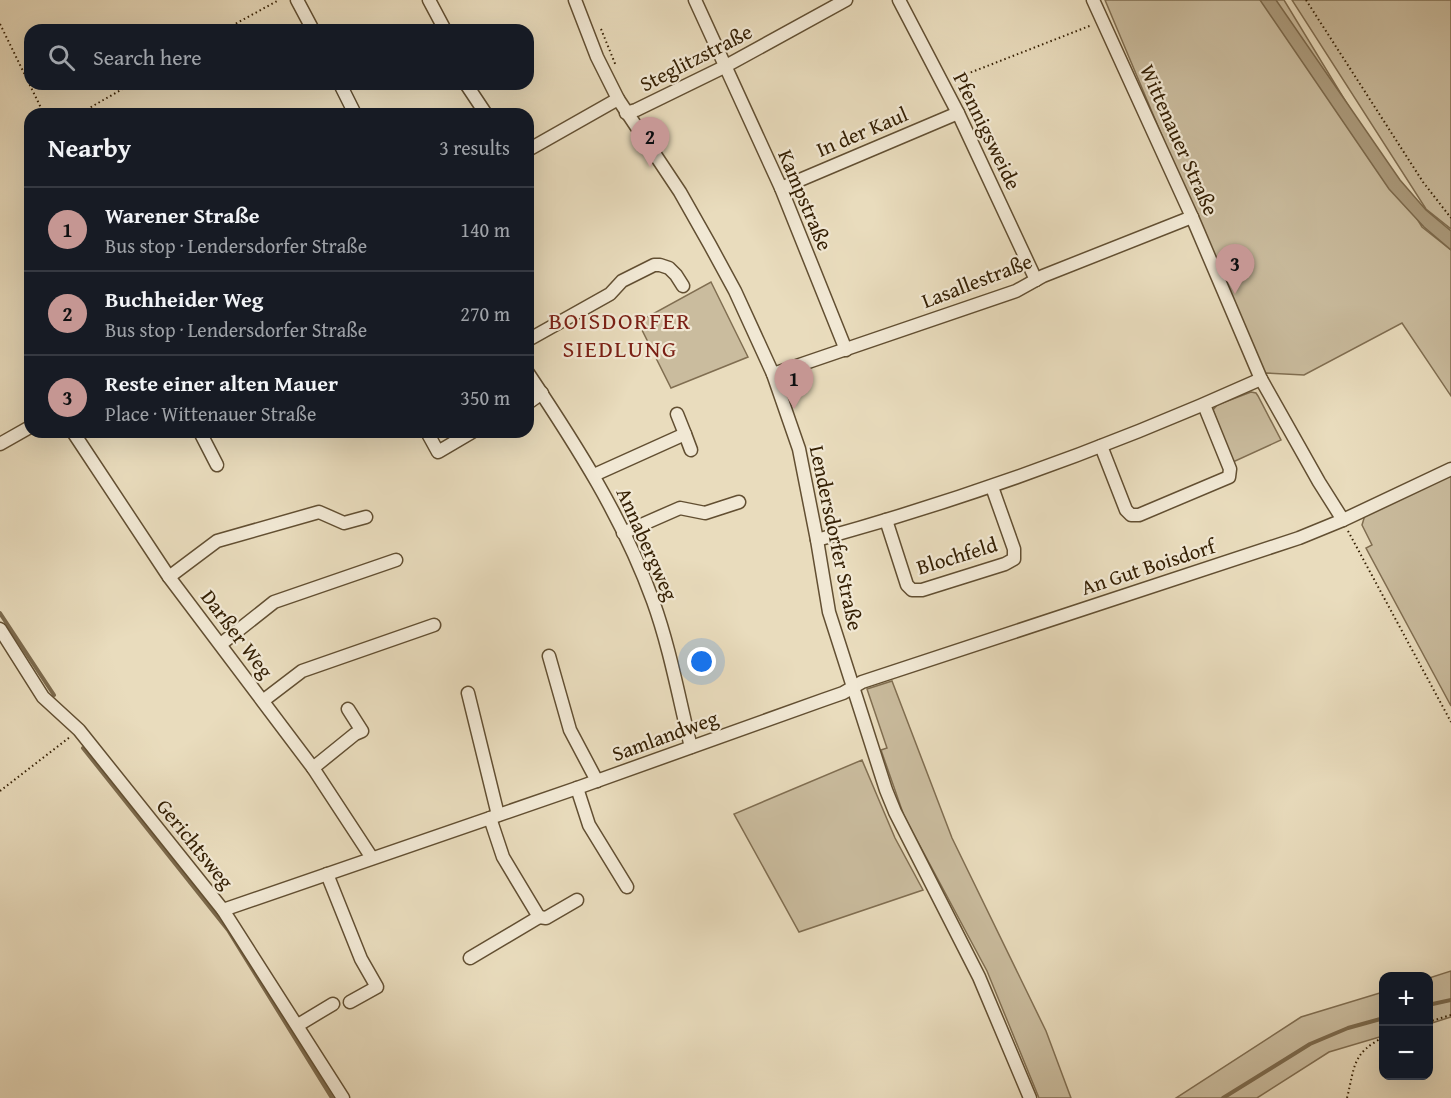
<!DOCTYPE html>
<meta charset="utf-8">
<style>
body{margin:0;font-family:"Gentium Book Plus",serif;background:#20242c;color:#f1f3f6}
.controls{position:absolute;right:18px;bottom:18px;display:grid;overflow:hidden;border-radius:12px;box-shadow:0 6px 24px #0002}
.controls button{width:54px;height:54px;display:grid;place-items:center;padding:0;border:0;border-bottom:2px solid #363941;background:#171b24;color:#f1f3f6;font:30px sans-serif}
.you{position:absolute;left:702px;top:662px;width:21px;height:21px;margin:-15px;border:4px solid #fff;border-radius:50%;background:#1a73e8;box-shadow:0 0 0 9px #1a73e833}
.badge{display:grid;place-items:center;width:39px;height:39px;border-radius:50%;background:#c59692;color:#111;font-size:20px;font-weight:700}
.pin{position:absolute;translate:-50% -50px;filter:drop-shadow(0 2px 3px #0008)}
.pin::after{content:'';position:absolute;top:32px;width:21px;height:18px;background:inherit;clip-path:polygon(0 0,100% 0,50% 100%)}
.list{margin:0;padding:0;list-style:none}
h2{display:flex;justify-content:space-between;align-items:center;height:78px;margin:0;padding:0 24px;font-size:26px}
h2 small{font-size:20px;font-weight:400;color:#9ea1a6}
.list li{display:grid;grid-template-columns:39px 1fr auto;gap:18px;align-items:center;box-sizing:border-box;height:84px;padding:0 24px;border-top:2px solid #363941}
.list b{display:block;font-size:22px;white-space:nowrap}
.list p{margin:0;font-size:20px;white-space:nowrap;color:#9ea1a6}
.list em{font-size:20px;font-style:normal;color:#9ea1a6}
.icon{flex:none;width:33px;height:33px;fill:none;stroke:currentColor;stroke-width:2;stroke-linecap:round;stroke-linejoin:round}
.map{position:relative;flex:none;width:1451px;height:1098px;overflow:hidden}
.search{position:absolute;background:#171b24;box-shadow:0 6px 24px #0002;left:24px;top:24px;width:510px;height:66px;display:flex;align-items:center;gap:15px;box-sizing:border-box;padding:0 21px;border-radius:18px;color:#9ea1a6;font-size:22px}
.panel{position:absolute;background:#171b24;box-shadow:0 6px 24px #0002;left:24px;top:108px;width:510px;height:330px;border-radius:18px}
.map>svg:first-child{display:block}
.green{fill:#cabc9e;stroke:#806e51;stroke-width:1.5}
.water{fill:#ac9c7e;stroke:#7c6a4d;stroke-width:1.5}
.lines{fill:none;stroke-linecap:round;stroke-linejoin:round}
.stream{stroke:#7c6a4d;stroke-width:4}
.minor-casing{stroke:#624f32;stroke-width:15}
.path{stroke:#352004;stroke-width:2;stroke-dasharray:1.5 3;stroke-linecap:butt}
.minor{stroke:#f1e8d4;stroke-width:12}
.labels{text-anchor:middle;stroke-width:4.5;stroke-linejoin:round;paint-order:stroke}
.street-label{font-size:21px;fill:#352004;stroke:#f1e8d4}
.quarter-label{font-size:24px;letter-spacing:1.5px;fill:#7a1f14;stroke:#f1e8d4}
</style>
<div class="map">
<svg width="1451" height="1098" viewBox="0 0 1451 1098">
<rect width="100%" height="100%" fill="#e9dcbd"/>
<filter id="stains"><feTurbulence type="fractalNoise" baseFrequency=".00333" numOctaves="4"/><feColorMatrix values="0 0 0 0 .2 0 0 0 0 .09 0 0 0 0 .02 0 0 0 .5 -.17"/></filter>
<radialGradient id="worn" r=".72"><stop offset=".6" stop-color="#630" stop-opacity="0"/><stop offset="1" stop-color="#630" stop-opacity=".3"/></radialGradient>
<g class="green">
<polygon points="1105,0 1284,0 1422,227 1451,250 1451,396 1402,323 1304,375 1267,373 1262,374"/>
<polygon points="1292,0 1451,0 1451,229 1426,209"/>
<polygon points="711,282 748,357 671,388 638,322"/>
<polygon points="1251,392 1256,393 1258,396 1281,440 1233,462 1213,410 1217,405"/>
<polygon points="1451,475 1451,706 1366,548 1372,545 1362,525 1365,515"/>
<polygon points="892,681 952,838 1046,1031 1071,1098 1039,1098 987,971 904,816 881,750 887,748 867,689"/>
<polygon points="862,760 895,838 923,890 799,932 734,814"/>
<polygon points="1451,971 1451,1017 1429,1024 1429,978"/>
<polygon points="1383,992 1383,1036 1329,1052 1257,1098 1176,1098 1301,1017"/>
</g>
<polygon class="water" points="1260,0 1276,0 1400,180 1426,210 1451,231 1451,250 1424,227 1389,189"/>
<g class="lines">
<g class="stream">
<polyline points="0,613 54,695"/>
<polyline points="83,748 228,930 332,1098"/>
<polyline points="1428,1005 1451,1000"/>
<polyline points="1223,1098 1310,1044 1348,1028 1384,1018"/>
</g>
<g class="minor-casing">
<g id="minor">
<polyline points="297,0 313,30"/>
<polyline points="429,0 445,30"/>
<polyline points="575,0 597,57 618,99 680,192 710,245 735,291 773,374 799,449 817,540 829,612 886,790 895,812 979,977 1030,1098"/>
<polyline points="695,0 781,188 846,350"/>
<polyline points="899,0 958,113 1036,280"/>
<polyline points="1093,0 1192,217 1261,379 1319,482 1343,520"/>
<polyline points="340,84 355,114"/>
<polyline points="466,84 486,114"/>
<polyline points="626,113 636,110 724,67 846,0"/>
<polyline points="528,150 618,99"/>
<polyline points="781,188 958,113"/>
<polyline points="528,340 610,294 622,281 654,265 660,265 669,268 676,275 683,286"/>
<path d="M 528,373 C 576,445 623,518 653,601 C 670,648 679,699 691,747"/>
<polyline points="773,374 1016,291 1043,276 1192,217"/>
<polyline points="528,403 542,393"/>
<polyline points="73,432 169,577 313,768 372,858"/>
<polyline points="200,432 217,465"/>
<polyline points="427,432 438,452 472,432"/>
<polyline points="685,434 691,450"/>
<polyline points="0,444 30,427"/>
<polyline points="1101,446 1126,510 1131,515 1139,515 1229,477 1230,469 1204,405"/>
<polyline points="594,475 685,434 677,414"/>
<polyline points="886,520 907,585 912,590 922,590 1005,564 1014,559 1014,549 992,487"/>
<polyline points="623,533 680,508 705,513 739,502"/>
<path d="M 817,540 C 969,498 1117,444 1261,379"/>
<polyline points="169,577 217,541 319,512 344,523 366,517"/>
<polyline points="0,629 43,697 79,730 223,910 343,1098"/>
<polyline points="221,644 274,602 396,560"/>
<polyline points="549,656 570,730 597,781"/>
<polyline points="468,693 498,815"/>
<polyline points="264,700 302,671 434,625"/>
<polyline points="313,768 355,734 362,731 348,709"/>
<polyline points="577,788 589,825 627,887"/>
<polyline points="327,874 361,959 377,987 350,1002"/>
<polyline points="223,910 577,788 823,700 843,693 862,682 1299,538 1343,520 1451,469"/>
<polyline points="539,917 546,918 577,900"/>
<polyline points="470,958 539,917 503,857 490,818"/>
<polyline points="298,1025 333,1004"/>
</g>
</g>
<g class="path">
<polyline points="1306,0 1423,182 1451,218"/>
<polyline points="0,24 44,114"/>
<polyline points="601,29 616,66"/>
<polyline points="224,30 279,0"/>
<polyline points="954,79 1092,25"/>
<polyline points="79,114 131,84"/>
<polyline points="1348,531 1451,722"/>
<polyline points="0,791 70,737"/>
<polyline points="1428,1022 1451,1015"/>
<path d="M 1347,1098 C 1355,1066 1352,1053 1384,1037"/>
</g>
<use href="#minor" class="minor"/>
</g>
<g class="labels">
<g class="street-label">
<text transform="translate(696 58) rotate(-27)" y="7">Steglitzstraße</text>
<text transform="translate(987 131) rotate(64)" y="7">Pfennigsweide</text>
<text transform="translate(862 132) rotate(-23)" y="7">In der Kaul</text>
<text transform="translate(1179 140) rotate(66)" y="7">Wittenauer Straße</text>
<text transform="translate(805 200) rotate(67)" y="7">Kampstraße</text>
<text transform="translate(977 281) rotate(-21)" y="7">Lasallestraße</text>
<text transform="translate(836 538) rotate(78)" y="7">Lendersdorfer Straße</text>
<text transform="translate(647 544) rotate(66)" y="7">Annabergweg</text>
<text transform="translate(957 556) rotate(-17)" y="7">Blochfeld</text>
<text transform="translate(1148 567) rotate(-18)" y="7">An Gut Boisdorf</text>
<text transform="translate(237 634) rotate(53)" y="7">Darßer Weg</text>
<text transform="translate(665 736) rotate(-20)" y="7">Samlandweg</text>
<text transform="translate(195 844) rotate(51)" y="7">Gerichtsweg</text>
</g>
<g class="quarter-label">
<text x="620" y="329">BOISDORFER<tspan x="620" dy="28">SIEDLUNG</tspan></text>
</g>
</g>
<rect width="100%" height="100%" filter="url(#stains)"/>
<rect width="100%" height="100%" fill="url(#worn)"/>
</svg>
<div class="controls">
<button>+</button>
<button>−</button>
</div>
<div class="you"></div>
<div class="pin badge" style="left:794px;top:409px">1</div>
<div class="pin badge" style="left:650px;top:167px">2</div>
<div class="pin badge" style="left:1235px;top:294px">3</div>
<div class="search"><svg class="icon" aria-label="search" viewBox="0 0 24 24"><circle cx="10" cy="10" r="6"/><path d="M15 15l6 6"/></svg>Search here</div>
<section class="panel">
<h2>Nearby<small>3 results</small></h2>
<ul class="list">
<li><span class="badge">1</span><div><b>Warener Straße</b><p>Bus stop · Lendersdorfer Straße</p></div><em>140 m</em></li>
<li><span class="badge">2</span><div><b>Buchheider Weg</b><p>Bus stop · Lendersdorfer Straße</p></div><em>270 m</em></li>
<li><span class="badge">3</span><div><b>Reste einer alten Mauer</b><p>Place · Wittenauer Straße</p></div><em>350 m</em></li>
</ul>
</section>
</div>
